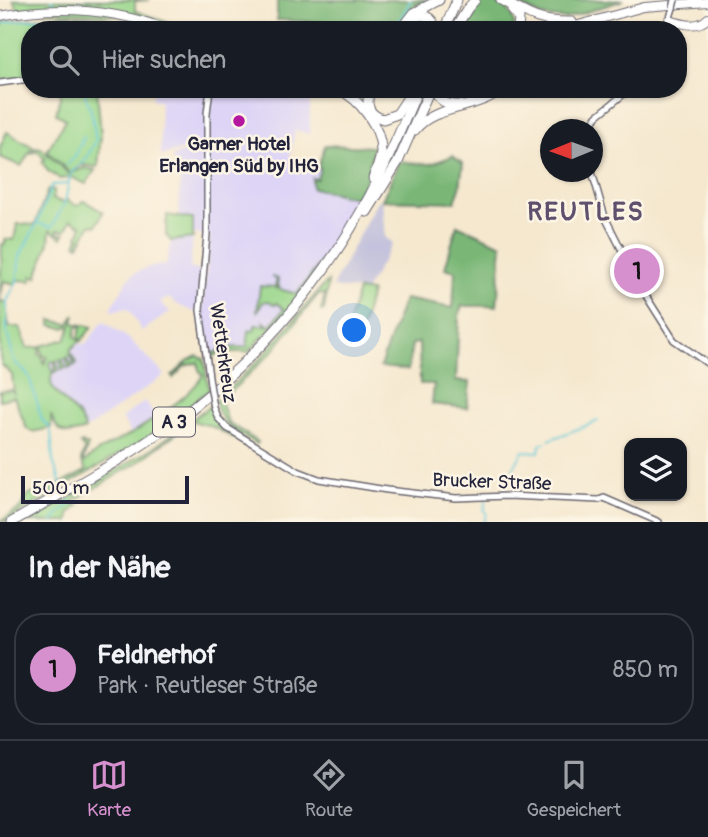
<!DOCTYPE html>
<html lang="de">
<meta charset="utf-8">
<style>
body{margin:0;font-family:Pangolin,sans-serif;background:#242831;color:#f1f3f6}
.controls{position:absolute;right:21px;bottom:21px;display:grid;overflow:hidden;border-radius:14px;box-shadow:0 2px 5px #0004}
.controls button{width:63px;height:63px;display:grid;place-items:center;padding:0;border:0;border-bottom:2px solid #363941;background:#171b24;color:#f1f3f6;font:35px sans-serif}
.compass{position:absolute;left:540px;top:119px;width:63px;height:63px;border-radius:50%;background:#171b24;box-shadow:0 2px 5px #0004;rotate:269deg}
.scale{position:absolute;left:21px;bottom:18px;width:168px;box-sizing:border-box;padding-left:7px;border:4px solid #22223b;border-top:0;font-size:19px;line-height:24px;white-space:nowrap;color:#22223b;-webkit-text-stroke:5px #fcf5e5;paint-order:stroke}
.you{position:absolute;left:355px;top:331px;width:24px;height:24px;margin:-18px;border:5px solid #fff;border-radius:50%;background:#1a73e8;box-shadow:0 0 0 10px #1a73e833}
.badge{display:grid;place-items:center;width:46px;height:46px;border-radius:50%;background:#d690ce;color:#111;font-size:23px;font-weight:700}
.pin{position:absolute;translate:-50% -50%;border:4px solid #fff;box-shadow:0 2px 7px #0006}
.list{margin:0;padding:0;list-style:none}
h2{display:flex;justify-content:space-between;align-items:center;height:91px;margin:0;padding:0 28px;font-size:30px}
h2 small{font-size:23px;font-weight:400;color:#9ea1a6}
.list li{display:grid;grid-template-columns:46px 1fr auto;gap:21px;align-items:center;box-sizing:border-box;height:112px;margin:0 14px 14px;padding:0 14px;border:2px solid #363941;border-radius:28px}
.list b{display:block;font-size:26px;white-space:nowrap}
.list p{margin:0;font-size:23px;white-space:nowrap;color:#9ea1a6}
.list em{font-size:23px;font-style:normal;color:#9ea1a6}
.icon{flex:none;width:38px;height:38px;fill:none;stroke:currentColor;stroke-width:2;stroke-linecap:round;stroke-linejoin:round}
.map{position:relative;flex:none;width:708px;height:522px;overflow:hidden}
.search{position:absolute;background:#171b24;box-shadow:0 2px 5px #0004;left:21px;right:21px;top:21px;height:77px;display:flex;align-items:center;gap:18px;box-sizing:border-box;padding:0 24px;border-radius:28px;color:#9ea1a6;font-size:26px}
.sheet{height:217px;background:#171b24}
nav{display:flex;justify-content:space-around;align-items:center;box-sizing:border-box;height:98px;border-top:2px solid #363941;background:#171b24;font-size:19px;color:#9ea1a6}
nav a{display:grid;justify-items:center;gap:4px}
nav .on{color:#d690ce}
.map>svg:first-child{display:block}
.built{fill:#ded5f6}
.industrial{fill:#c3c1dc}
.green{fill:#99d68b;stroke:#5e7c63;stroke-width:2}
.forest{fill:#7ab777;stroke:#4e6c59;stroke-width:2}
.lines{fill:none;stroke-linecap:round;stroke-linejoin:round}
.stream{stroke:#5ec8d8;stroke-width:2}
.tertiary-casing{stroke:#6c676f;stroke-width:8}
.trunk-casing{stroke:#6c676f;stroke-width:10}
.motorway-casing{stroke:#6c676f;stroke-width:11}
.tertiary{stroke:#fff;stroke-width:5}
.trunk{stroke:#fff;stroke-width:8}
.motorway{stroke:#fff;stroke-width:9}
.tertiary-bridge-casing{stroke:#6c676f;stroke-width:8;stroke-linecap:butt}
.tertiary-bridge{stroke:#fff;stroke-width:5}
.poi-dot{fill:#b5179e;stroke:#fcf5e5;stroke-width:2.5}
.labels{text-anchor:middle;stroke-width:5;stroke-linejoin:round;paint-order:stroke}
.shield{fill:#fcf5e5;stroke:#63616e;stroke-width:2}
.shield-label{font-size:18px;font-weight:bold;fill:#22223b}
.poi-label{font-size:19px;font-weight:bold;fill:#22223b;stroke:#fcf5e5}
.street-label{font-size:19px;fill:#22223b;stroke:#fcf5e5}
.district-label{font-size:26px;font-weight:bold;letter-spacing:2px;fill:#5f516d;stroke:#fcf5e5}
</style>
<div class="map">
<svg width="708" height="522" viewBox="0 0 708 522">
<rect width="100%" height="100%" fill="#fcf5e5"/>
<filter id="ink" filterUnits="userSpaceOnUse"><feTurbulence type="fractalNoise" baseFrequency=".0143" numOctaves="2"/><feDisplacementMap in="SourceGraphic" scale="14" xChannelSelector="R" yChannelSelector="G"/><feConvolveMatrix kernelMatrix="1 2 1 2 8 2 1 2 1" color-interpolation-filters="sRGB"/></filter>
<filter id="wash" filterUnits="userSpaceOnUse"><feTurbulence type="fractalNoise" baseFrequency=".00686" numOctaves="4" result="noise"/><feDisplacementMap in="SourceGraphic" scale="28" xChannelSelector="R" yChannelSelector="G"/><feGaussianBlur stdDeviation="1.57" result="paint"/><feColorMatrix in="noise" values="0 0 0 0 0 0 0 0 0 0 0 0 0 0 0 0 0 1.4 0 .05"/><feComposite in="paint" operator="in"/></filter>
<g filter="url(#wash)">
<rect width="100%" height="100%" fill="#f5e8cf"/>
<g class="built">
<polygon points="154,89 293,89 310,92 310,134 295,130 290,158 320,168 316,179 312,178 312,189 357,198 334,244 306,282 269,328 255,328 254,331 247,335 247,347 230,347 210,354 202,317 210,235 193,234 193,219 179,217 180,182 172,157 190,150 187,148 161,156 160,101 152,99"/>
<polygon points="178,238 193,238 190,268 200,271 197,313 178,305 169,298 160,302 170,312 142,331 128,308 110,311 126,282 133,274 148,267 166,265 171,241"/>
<polygon points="103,321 128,338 165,375 85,430 69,433 62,432 54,426 51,410 44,360 67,353 79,344 86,344"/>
<polygon points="145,401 156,417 130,433 122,418"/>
</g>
<polygon class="industrial" points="382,200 385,237 393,243 365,291 332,287 377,201"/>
<g class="green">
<polygon points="13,0 149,0 135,1 135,11 189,30 173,30 128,16 18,9"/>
<polygon points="63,15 103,18 154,30 30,30 30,77 0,81 0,28 4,24 0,22"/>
<polygon points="62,89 97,89 101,135 98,167 82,165 70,173 47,151 66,119 56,114"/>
<polygon points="7,132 33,147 21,166 0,157 0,147"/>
<polygon points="36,147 41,148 69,174 84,168 95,170 86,184 71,177 60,179 48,171 42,162 45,159 37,151 32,153"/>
<path d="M 373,156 L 379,157 L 376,168 L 330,255 L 287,312 L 248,352 L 223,352 L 208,359 L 204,323 L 211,354 L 222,350 L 222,348 L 247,347 L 249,330 L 254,331 L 255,325 L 266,326 L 264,322 L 270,326 L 284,309 L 277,303 L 275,305 L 268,301 L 263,302 L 257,312 L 260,286 L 275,287 L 277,279 L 271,277 L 278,279 L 277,288 L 279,286 L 279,289 L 297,294 C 329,253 360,207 373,156 Z"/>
<polygon points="48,189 54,190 53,199 64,203 67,200 77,206 84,201 103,212 96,226 91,224 79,245 76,244 79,238 78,235 82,226 71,220 65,231 57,230 58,234 64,234 62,238 50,230 49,242 37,277 32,276 31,281 17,280 15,284 4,281 0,298 2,244 5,244 5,239 14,240 17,224 35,225"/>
<polygon points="167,215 193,219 193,238 171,241 166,235"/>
<path d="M 328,282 L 324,311 L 321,311 L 325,295 L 322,294 L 317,296 L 273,351 L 221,401 L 228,422 L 258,442 L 257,444 C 237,432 219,425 216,401 L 263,356 L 322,287 Z"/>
<polygon points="358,290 371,292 357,345 344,339"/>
<path d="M 0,299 L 6,304 L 9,327 L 20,327 L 27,348 L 40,347 L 39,355 L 42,356 L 44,365 L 45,360 L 48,357 L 43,356 L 41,346 L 66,339 L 71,326 L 64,328 L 51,325 L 51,320 L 69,324 L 75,314 L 73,323 L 92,327 L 81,341 L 79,338 L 81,326 L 77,326 L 75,336 L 80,341 L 70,350 L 77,363 L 75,365 L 71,355 L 67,357 L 73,366 L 69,368 L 66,358 L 62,359 L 66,368 L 62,370 L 60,360 L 56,361 L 59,370 L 55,372 L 55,361 L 50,362 L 53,373 C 41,392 81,407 85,430 C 66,437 57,434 51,415 L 51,428 L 32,432 L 27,429 L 14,397 L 0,400 L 0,391 L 12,390 L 14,394 L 12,375 L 2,365 L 0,357 Z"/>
<path d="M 197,356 L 204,359 L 209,390 L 145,439 L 5,522 L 0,522 L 22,507 L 25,499 L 29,495 L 49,490 L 86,471 L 81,460 L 85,450 L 80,444 L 83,443 L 84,445 L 88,445 L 83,461 L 85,462 C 97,450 114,443 131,434 C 153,420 190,397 203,375 L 199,370 L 198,362 L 185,366 L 173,378 L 172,376 L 189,360 Z"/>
<polygon points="211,405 216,418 253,448 211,426 193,421 138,462 75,500 73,504 79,505 70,513 69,522 30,522 156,446"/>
</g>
<g class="forest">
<polygon points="277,0 427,0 413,7 399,30 364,29 363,21 341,23 277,20"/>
<path d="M 478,0 C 495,0 516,8 514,28 L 459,30 Z"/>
<polygon points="510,0 624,0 565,19 541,16"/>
<polygon points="325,145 373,147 368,175 357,198 312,188 312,178 317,179 320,168 318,167"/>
<polygon points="453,156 463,164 460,187 455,202 382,200 399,162 431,164"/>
<polygon points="457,225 502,245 497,306 462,306 459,314 456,381 470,382 467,408 432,404 434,384 420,384 419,343 412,344 408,370 380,367 404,299 453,308 455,271 445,268"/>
</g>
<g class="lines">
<g class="stream">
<polyline points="52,0 54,4"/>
<polyline points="57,18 62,30"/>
<path d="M 18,21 C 61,15 105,17 147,30"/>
<polyline points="0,24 16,21"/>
<polyline points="394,30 411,0"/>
<polyline points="66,165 74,158 84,137"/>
<polyline points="71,173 84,162 96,141 92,114 83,89"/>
<polyline points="37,223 52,185 68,184"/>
<polyline points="50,428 42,420 29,376 14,361 7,332 7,301 17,281 20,256 37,223 51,227 53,225 65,202 70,176"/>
<polyline points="51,431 53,461 62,487"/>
<polyline points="549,440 598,421"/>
<polyline points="504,493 509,476 523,451 539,452 540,445 545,442"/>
<polyline points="53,522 59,513 70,505 69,500"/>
<polyline points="484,522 487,512 484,511 486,500"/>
</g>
</g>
</g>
<g filter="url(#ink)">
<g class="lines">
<g class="tertiary-casing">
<g id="tertiary">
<polyline points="666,30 673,8"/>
<polyline points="0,83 30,79"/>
<polyline points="588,130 597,116 630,89"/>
<polyline points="592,172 605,217 641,288 674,340 708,364"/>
<polyline points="210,384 200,310 207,235 207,113 210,89"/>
<polyline points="214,408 218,418 227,428 298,471 319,479 387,490 456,498 508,496 599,500 604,498 659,522"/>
</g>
</g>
<g class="trunk-casing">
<g id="trunk">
<path d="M 0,16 C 57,5 115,9 170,30"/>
<path d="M 669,20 C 682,24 698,29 708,18"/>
<polyline points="548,30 564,24"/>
<polyline points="560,30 644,7 708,2"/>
</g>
</g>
<g class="motorway-casing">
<g id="motorway">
<path d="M 501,0 C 528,15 541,23 572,22"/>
<polyline points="512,10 519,18 518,30"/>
<path d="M 411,20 C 422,12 434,16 435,30"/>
<polyline points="455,29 468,8 475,0"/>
<polyline points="401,30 414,13 439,0"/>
<polyline points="444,30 457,0"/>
<path d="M 338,89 C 360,99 381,127 381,151 C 381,161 376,170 373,178"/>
<path d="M 372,89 C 364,102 368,115 383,119 L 397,114 L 411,93"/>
<path d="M 434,89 C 438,102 448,105 460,105"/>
<path d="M 415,130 C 435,104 476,111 501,89"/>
<polyline points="367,212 398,162 430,89"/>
<path d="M 12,522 C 62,493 114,465 161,432 C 248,370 320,289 370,195 C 388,161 403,125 418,89"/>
</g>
</g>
<use href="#tertiary" class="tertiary"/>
<use href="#trunk" class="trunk"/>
<use href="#motorway" class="motorway"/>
<g class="tertiary-bridge-casing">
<g id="tertiary-bridge">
<polyline points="673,8 675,0"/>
<polyline points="210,384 214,408"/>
</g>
</g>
<use href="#tertiary-bridge" class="tertiary-bridge"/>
</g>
</g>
<circle class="poi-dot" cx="239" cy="121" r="7"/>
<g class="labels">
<rect class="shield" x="153" y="407.5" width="42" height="29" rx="5"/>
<g class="shield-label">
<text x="174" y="428">A 3</text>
</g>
<g class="poi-label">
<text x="239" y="150">Garner Hotel<tspan x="239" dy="22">Erlangen Süd by IHG</tspan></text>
</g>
<g class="street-label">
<text transform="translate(224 353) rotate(82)" y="7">Wetterkreuz</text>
<text transform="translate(492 481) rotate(2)" y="7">Brucker Straße</text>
</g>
<g class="district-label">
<text x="586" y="220">REUTLES</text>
</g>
</g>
</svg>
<div class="controls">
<button><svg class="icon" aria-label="layers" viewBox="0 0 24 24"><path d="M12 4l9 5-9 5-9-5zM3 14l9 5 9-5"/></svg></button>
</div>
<svg class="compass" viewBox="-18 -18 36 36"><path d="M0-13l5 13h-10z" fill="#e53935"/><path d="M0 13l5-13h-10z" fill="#9ea1a6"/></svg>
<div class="scale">500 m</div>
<div class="you"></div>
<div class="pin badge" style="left:637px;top:271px">1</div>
<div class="search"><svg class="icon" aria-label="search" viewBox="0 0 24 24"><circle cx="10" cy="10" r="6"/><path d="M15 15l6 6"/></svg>Hier suchen</div>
</div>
<section class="sheet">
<h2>In der Nähe<small></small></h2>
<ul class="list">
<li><span class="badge">1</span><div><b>Feldnerhof</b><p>Park · Reutleser Straße</p></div><em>850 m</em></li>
</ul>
</section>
<nav>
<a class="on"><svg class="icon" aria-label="map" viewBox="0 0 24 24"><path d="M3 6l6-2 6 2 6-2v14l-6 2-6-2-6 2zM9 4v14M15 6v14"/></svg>Karte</a>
<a><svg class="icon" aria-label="directions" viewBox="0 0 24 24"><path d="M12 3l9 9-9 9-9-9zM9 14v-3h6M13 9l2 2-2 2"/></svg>Route</a>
<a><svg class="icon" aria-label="saved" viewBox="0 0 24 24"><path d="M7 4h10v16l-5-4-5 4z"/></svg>Gespeichert</a>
</nav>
